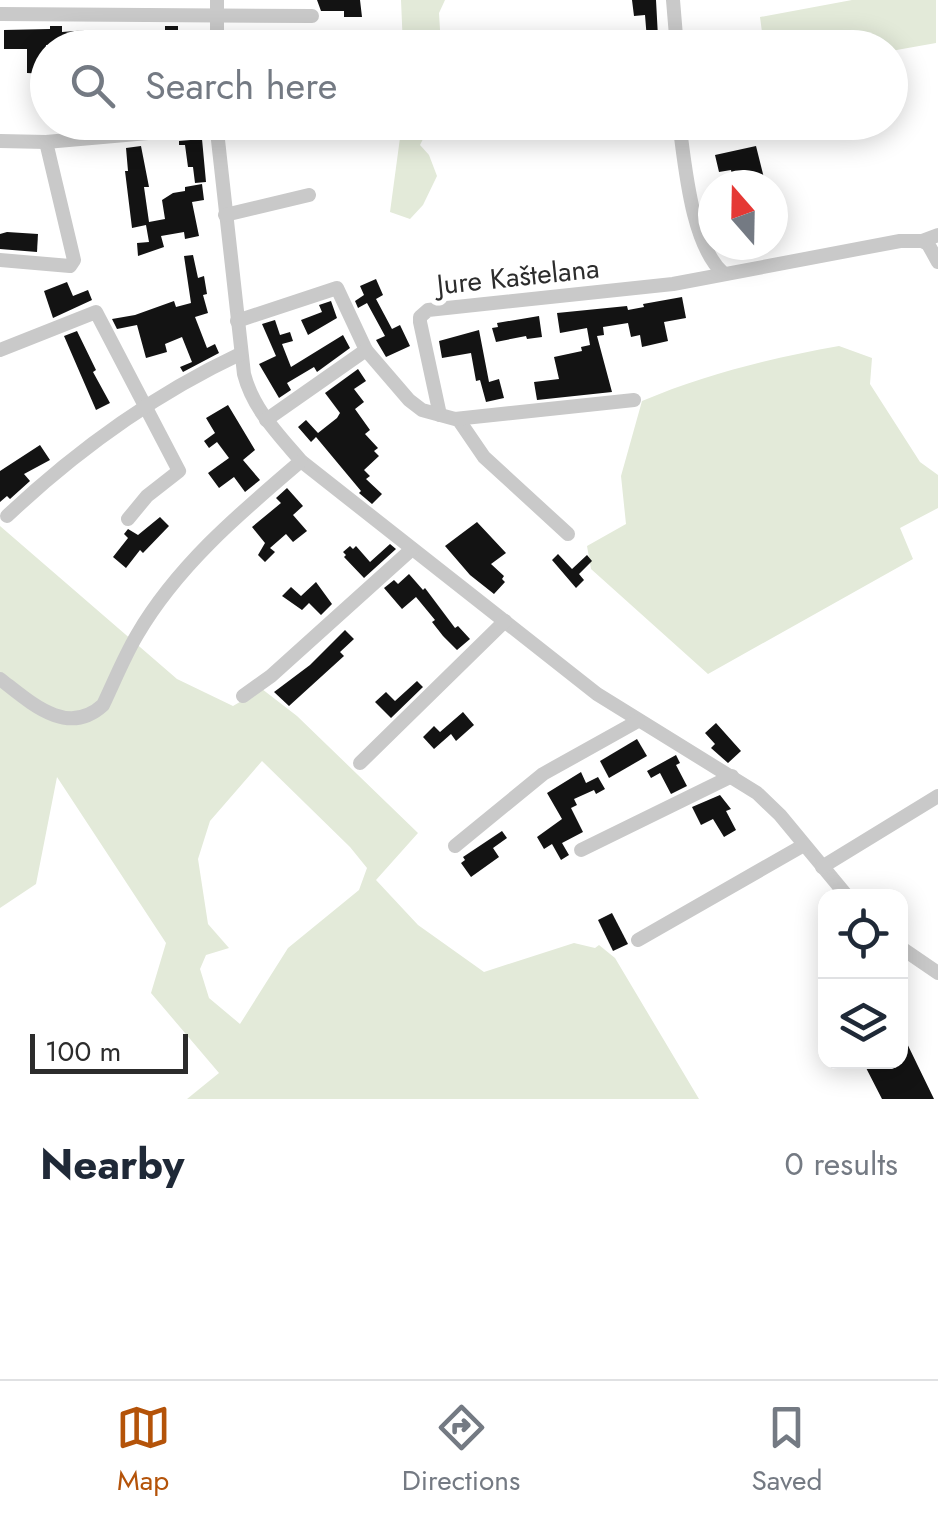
<!DOCTYPE html>
<meta charset="utf-8">
<style>
body{margin:0;font-family:Jost,sans-serif;background:#f2f2f3;color:#1f2937}
.controls{position:absolute;right:30px;bottom:30px;display:grid;overflow:hidden;border-radius:20px;box-shadow:0 5px 25px #0003}
.controls button{width:90px;height:90px;display:grid;place-items:center;padding:0;border:0;border-bottom:2px solid #e0e1e3;background:#fff;color:#1f2937;font:50px sans-serif}
.compass{position:absolute;left:698px;top:170px;width:90px;height:90px;border-radius:50%;background:#fff;box-shadow:0 5px 25px #0003;rotate:340deg}
.scale{position:absolute;left:30px;bottom:25px;width:158px;box-sizing:border-box;padding-left:10px;border:5px solid #2c2c2c;border-top:0;font-size:28px;line-height:35px;white-space:nowrap;color:#2c2c2c;-webkit-text-stroke:8px #fff;paint-order:stroke}
.list{margin:0;padding:0;list-style:none}
h2{display:flex;justify-content:space-between;align-items:center;height:130px;margin:0;padding:0 40px;font-size:42px}
h2 small{font-size:32px;font-weight:400;color:#747a83}
.icon{flex:none;width:55px;height:55px;fill:none;stroke:currentColor;stroke-width:2;stroke-linecap:round;stroke-linejoin:round}
.map{position:relative;flex:none;width:938px;height:1099px;overflow:hidden}
.search{position:absolute;background:#fff;box-shadow:0 5px 25px #0003;left:30px;right:30px;top:30px;height:110px;display:flex;align-items:center;gap:25px;box-sizing:border-box;padding:0 35px;border-radius:55px;color:#747a83;font-size:38px}
.sheet{height:280px;background:#fff}
nav{display:flex;justify-content:space-around;align-items:center;box-sizing:border-box;height:140px;border-top:2px solid #e0e1e3;background:#fff;font-size:28px;color:#747a83}
nav a{display:grid;justify-items:center;gap:5px}
nav .on{color:#b45309}
.map>svg:first-child{display:block}
.green{fill:#e3ead9;fill-rule:evenodd}
.building{fill:#131313}
.lines{fill:none;stroke-linecap:round;stroke-linejoin:round}
.minor{stroke:#c9c9c9;stroke-width:14}
.labels{text-anchor:middle;stroke-width:10;stroke-linejoin:round;paint-order:stroke}
.street-label{font-size:28px;fill:#2c2c2c;stroke:#fff}
</style>
<div class="map">
<svg width="938" height="1099" viewBox="0 0 938 1099">
<rect width="100%" height="100%" fill="#fff"/>
<g class="green">
<polygon points="401,0 445,0 439,13 441,47 403,47"/>
<polygon points="852,0 936,0 936,43 891,51 890,48 764,47 760,17"/>
<polygon points="402,123 431,123 420,145 429,155 437,176 423,205 410,219 390,212"/>
<path d="M 839,346 L 872,358 L 870,384 L 920,462 L 938,475 L 938,508 L 900,528 L 913,559 L 708,674 L 591,569 L 587,546 L 626,524 L 621,476 L 642,401 C 706,374 771,358 839,346 Z"/>
<path d="M 0,526 L 177,679 L 233,706 L 262,689 L 297,716 L 418,833 L 376,880 L 418,925 L 484,972 L 574,943 L 595,948 L 599,945 L 615,958 L 699,1099 L 187,1099 L 219,1073 L 151,993 L 166,943 L 57,777 L 36,884 L 0,908 ZM 262,761 L 350,847 L 367,868 L 359,890 L 288,948 L 240,1024 L 209,998 L 200,969 L 206,955 L 229,948 L 208,924 L 198,859 L 210,821 Z"/>
</g>
<g class="building">
<polygon points="317,0 360,0 362,17 344,17 344,11 321,11"/>
<polygon points="632,0 656,0 658,37 647,40 645,15 634,16"/>
<polygon points="50,26 62,26 62,32 88,30 89,47 46,45 46,74 27,73 27,49 4,49 4,30 50,29"/>
<polygon points="165,26 178,26 178,48 161,48 162,42 118,46 118,30 165,31"/>
<polygon points="202,139 206,182 195,183 193,167 188,167 185,145 179,145 179,141"/>
<polygon points="141,146 149,187 144,187 149,222 165,219 162,200 173,193 185,191 185,187 202,184 204,200 192,202 199,236 185,239 184,232 161,236 164,247 138,256 137,243 149,242 146,225 132,228 125,171 128,171 126,148"/>
<polygon points="756,146 765,182 734,185 731,170 719,172 715,155"/>
<polygon points="7,232 38,234 37,252 0,249 0,234"/>
<polygon points="193,255 198,278 204,276 207,294 203,295 208,313 195,317 207,348 215,344 219,353 183,372 180,367 192,362 182,337 165,344 167,352 146,358 137,325 117,329 112,319 135,315 174,301 176,307 191,303 184,256"/>
<polygon points="376,279 383,295 376,299 392,329 400,325 410,346 386,357 376,340 385,336 367,303 358,308 355,301 364,295 360,286"/>
<polygon points="67,282 73,296 88,290 92,300 53,318 44,291"/>
<polygon points="682,297 686,318 664,322 668,341 642,347 640,335 631,337 628,323 603,327 604,335 597,336 612,392 537,400 534,382 559,379 554,357 582,351 581,347 590,345 587,328 560,333 557,313 627,306 628,310 644,307 643,304"/>
<polygon points="331,301 337,318 308,335 301,320 322,312 319,305"/>
<polygon points="539,316 542,337 527,339 526,336 496,342 492,328 498,327 497,323"/>
<polygon points="275,320 280,335 290,332 293,341 282,344 291,367 343,335 350,348 317,372 314,367 287,383 291,390 279,398 259,364 276,356 262,324"/>
<polygon points="479,330 489,382 499,379 504,398 486,402 480,380 476,381 471,353 442,358 439,341"/>
<polygon points="77,331 96,370 93,372 110,403 96,410 64,336"/>
<polygon points="358,369 366,381 354,389 364,402 355,409 370,430 365,434 378,448 374,451 379,456 364,470 370,476 366,479 382,494 372,504 359,493 361,491 316,437 311,442 298,427 306,420 318,433 337,418 340,413 325,393"/>
<polygon points="228,405 255,450 243,460 260,480 245,492 234,477 219,488 208,473 229,458 217,442 209,448 204,441 215,433 206,418"/>
<polygon points="40,445 50,460 24,474 30,481 10,499 7,496 0,502 0,471"/>
<polygon points="287,488 303,506 293,515 307,531 293,542 286,534 270,548 275,552 265,562 258,555 265,543 252,527 281,503 276,498"/>
<polygon points="160,517 169,526 143,553 140,550 126,568 113,557 128,538 124,534 128,529 138,535"/>
<polygon points="477,522 506,553 491,564 504,576 502,579 505,582 494,594 470,575 445,546"/>
<polygon points="390,544 396,549 364,578 344,557 346,555 343,552 350,546 353,549 356,546 370,562"/>
<polygon points="558,554 572,569 587,555 592,561 579,574 584,580 576,588 552,560"/>
<polygon points="409,574 423,590 425,588 455,628 458,626 470,639 457,650 443,636 432,622 435,620 416,597 402,609 384,588 394,580 398,584"/>
<polygon points="316,582 332,604 321,615 309,603 302,610 282,596 291,587 301,596"/>
<polygon points="345,630 354,639 340,652 344,656 289,706 274,692 310,665"/>
<polygon points="417,681 423,687 391,718 375,702 386,692 395,701"/>
<polygon points="463,712 474,725 456,741 451,734 434,749 423,737 434,726 440,732"/>
<polygon points="716,723 741,751 728,763 711,748 715,744 705,733"/>
<polygon points="637,739 647,756 609,778 600,761"/>
<polygon points="676,755 680,763 676,765 687,786 671,794 660,773 651,778 647,771"/>
<polygon points="581,772 586,783 598,777 605,789 596,794 594,790 574,799 577,805 571,808 583,832 562,843 569,855 561,860 552,844 544,849 537,837 562,819 547,793"/>
<polygon points="720,795 731,809 726,811 736,830 724,837 713,819 701,825 692,807"/>
<polygon points="502,831 507,838 493,848 499,857 471,877 461,863 465,860 463,857"/>
<polygon points="612,913 628,944 613,951 598,920"/>
<polygon points="900,1029 934,1099 882,1099 863,1062 900,1062"/>
</g>
<g class="lines">
<g class="minor">
<polyline points="673,0 677,48"/>
<polyline points="0,14 312,16"/>
<polyline points="217,48 217,0"/>
<polyline points="654,48 676,45"/>
<path d="M 216,122 L 244,374 C 253,409 278,434 301,461 L 597,694 L 757,793 L 780,815 L 847,896"/>
<path d="M 679,122 C 685,164 691,244 723,273"/>
<polyline points="0,141 46,142 216,127"/>
<polyline points="225,215 309,195"/>
<polyline points="922,241 928,244 938,262"/>
<polyline points="0,260 70,266 74,260 46,142"/>
<polyline points="237,321 337,288 366,350"/>
<polyline points="0,350 96,312 179,471 147,496 128,519"/>
<polyline points="440,415 420,322 420,317 428,310 673,284 900,241 922,241 938,235"/>
<polyline points="458,419 484,457 568,534"/>
<polyline points="266,420 366,350 409,400 422,410 455,419 634,400"/>
<path d="M 7,516 C 77,450 153,395 240,354"/>
<path d="M 0,679 C 30,702 67,738 103,705 C 114,682 124,657 137,635 C 177,566 240,513 301,461"/>
<polyline points="243,696 271,676 412,549"/>
<polyline points="360,763 505,621"/>
<polyline points="455,846 543,774 638,721"/>
<polyline points="581,850 732,776"/>
<polyline points="822,867 938,796"/>
<polyline points="638,940 804,845"/>
<polyline points="900,947 938,973"/>
</g>
</g>
<g class="labels">
<g class="street-label">
<text transform="translate(518 276) rotate(-6)" y="10">Jure Kaštelana</text>
</g>
</g>
</svg>
<div class="controls">
<button><svg class="icon" aria-label="locate" viewBox="0 0 24 24"><circle cx="12" cy="12" r="6"/><path d="M12 2v4M12 18v4M2 12h4M18 12h4"/></svg></button>
<button><svg class="icon" aria-label="layers" viewBox="0 0 24 24"><path d="M12 4l9 5-9 5-9-5zM3 14l9 5 9-5"/></svg></button>
</div>
<svg class="compass" viewBox="-18 -18 36 36"><path d="M0-13l5 13h-10z" fill="#e53935"/><path d="M0 13l5-13h-10z" fill="#747a83"/></svg>
<div class="scale">100 m</div>
<div class="search"><svg class="icon" aria-label="search" viewBox="0 0 24 24"><circle cx="10" cy="10" r="6"/><path d="M15 15l6 6"/></svg>Search here</div>
</div>
<section class="sheet">
<h2>Nearby<small>0 results</small></h2>
<ul class="list">
</ul>
</section>
<nav>
<a class="on"><svg class="icon" aria-label="map" viewBox="0 0 24 24"><path d="M3 6l6-2 6 2 6-2v14l-6 2-6-2-6 2zM9 4v14M15 6v14"/></svg>Map</a>
<a><svg class="icon" aria-label="directions" viewBox="0 0 24 24"><path d="M12 3l9 9-9 9-9-9zM9 14v-3h6M13 9l2 2-2 2"/></svg>Directions</a>
<a><svg class="icon" aria-label="saved" viewBox="0 0 24 24"><path d="M7 4h10v16l-5-4-5 4z"/></svg>Saved</a>
</nav>
